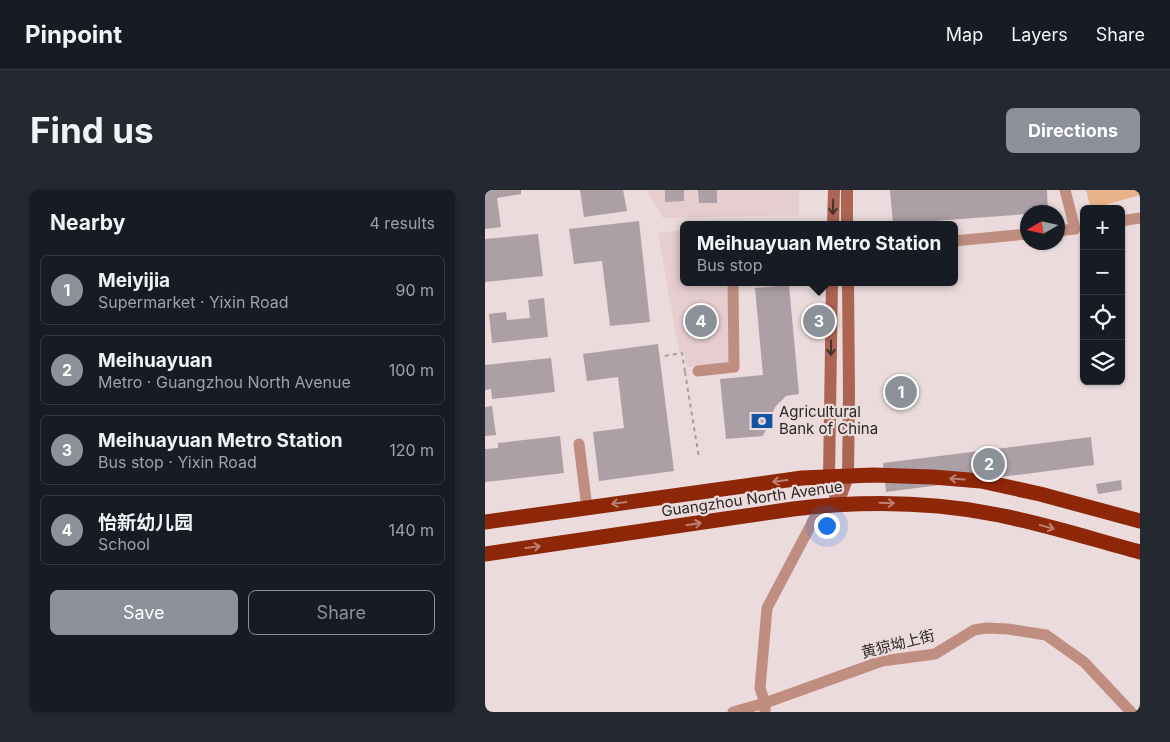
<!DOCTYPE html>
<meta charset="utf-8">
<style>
body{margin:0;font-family:Inter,"Noto Sans SC",sans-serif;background:#242831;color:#f1f3f6}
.controls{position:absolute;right:15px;top:15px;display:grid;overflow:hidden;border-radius:8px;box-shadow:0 1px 4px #0004}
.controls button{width:45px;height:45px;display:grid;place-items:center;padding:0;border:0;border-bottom:1px solid #363941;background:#171b24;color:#f1f3f6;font:25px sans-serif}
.compass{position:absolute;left:535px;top:15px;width:45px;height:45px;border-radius:50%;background:#171b24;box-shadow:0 1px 4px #0004;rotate:261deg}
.you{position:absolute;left:341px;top:335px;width:18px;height:18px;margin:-12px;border:4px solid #fff;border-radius:50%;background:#1a73e8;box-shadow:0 0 0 8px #1a73e833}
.badge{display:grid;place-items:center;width:32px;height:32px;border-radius:50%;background:#8c9099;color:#fff;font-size:16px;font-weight:700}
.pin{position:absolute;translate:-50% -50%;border:2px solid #fff;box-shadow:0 1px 5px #0006}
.popup{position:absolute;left:195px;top:31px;width:278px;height:65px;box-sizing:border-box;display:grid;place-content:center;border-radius:8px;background:#171b24;filter:drop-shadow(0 1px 4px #0005);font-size:16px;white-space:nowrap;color:#9ea1a6}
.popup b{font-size:19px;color:#f1f3f6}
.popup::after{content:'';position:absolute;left:50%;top:100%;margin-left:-10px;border:10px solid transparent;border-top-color:#171b24}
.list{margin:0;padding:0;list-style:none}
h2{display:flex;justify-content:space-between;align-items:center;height:65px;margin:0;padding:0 20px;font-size:21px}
h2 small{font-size:16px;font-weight:400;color:#9ea1a6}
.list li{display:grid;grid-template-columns:32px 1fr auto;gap:15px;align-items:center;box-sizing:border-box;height:70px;margin:0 10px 10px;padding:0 10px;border:1px solid #363941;border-radius:8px}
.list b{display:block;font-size:19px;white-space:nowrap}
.list p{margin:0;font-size:16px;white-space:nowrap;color:#9ea1a6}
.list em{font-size:16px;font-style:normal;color:#9ea1a6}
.actions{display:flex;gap:10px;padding:15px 20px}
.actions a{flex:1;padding:11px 0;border:1px solid #8c9099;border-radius:8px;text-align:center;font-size:18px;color:#8c9099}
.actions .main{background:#8c9099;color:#fff}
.icon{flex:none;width:28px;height:28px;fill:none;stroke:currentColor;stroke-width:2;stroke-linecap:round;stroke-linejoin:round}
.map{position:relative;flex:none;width:655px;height:522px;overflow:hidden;border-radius:8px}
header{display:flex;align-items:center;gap:30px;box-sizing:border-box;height:70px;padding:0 25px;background:#171b24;border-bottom:1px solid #363941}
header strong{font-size:24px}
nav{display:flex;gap:28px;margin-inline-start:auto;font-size:18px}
.intro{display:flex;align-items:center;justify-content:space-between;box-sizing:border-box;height:120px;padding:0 30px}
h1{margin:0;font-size:35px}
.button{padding:12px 22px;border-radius:8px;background:#8c9099;color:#fff;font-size:18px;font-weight:700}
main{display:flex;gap:30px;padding:0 30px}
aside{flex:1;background:#171b24;border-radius:8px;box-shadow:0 1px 4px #0004}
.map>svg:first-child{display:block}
.built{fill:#e6cdcf}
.green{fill:#e8b28a}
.building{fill:#ac9fa5}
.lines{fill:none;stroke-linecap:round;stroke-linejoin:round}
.path{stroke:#aa9d9e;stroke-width:2;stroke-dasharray:4 4;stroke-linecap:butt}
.street{stroke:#c08e81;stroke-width:11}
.secondary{stroke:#ad6553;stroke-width:12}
.highway{stroke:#8e2608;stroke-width:15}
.oneway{stroke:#463330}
.oneway2{stroke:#bc8072}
.labels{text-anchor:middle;stroke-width:4.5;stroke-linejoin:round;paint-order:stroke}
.poi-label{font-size:15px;fill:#2c2627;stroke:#ebdbdc;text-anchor:start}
.street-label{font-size:15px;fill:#2c2627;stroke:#ebdbdc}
</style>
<header>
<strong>Pinpoint</strong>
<nav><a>Map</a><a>Layers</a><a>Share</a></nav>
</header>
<div class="intro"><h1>Find us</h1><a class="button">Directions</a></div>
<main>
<aside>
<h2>Nearby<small>4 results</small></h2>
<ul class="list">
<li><span class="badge">1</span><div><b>Meiyijia</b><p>Supermarket · Yixin Road</p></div><em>90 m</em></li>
<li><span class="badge">2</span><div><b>Meihuayuan</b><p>Metro · Guangzhou North Avenue</p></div><em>100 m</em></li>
<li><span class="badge">3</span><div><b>Meihuayuan Metro Station</b><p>Bus stop · Yixin Road</p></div><em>120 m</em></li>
<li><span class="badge">4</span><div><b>怡新幼儿园</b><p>School</p></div><em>140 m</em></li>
</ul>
<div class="actions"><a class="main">Save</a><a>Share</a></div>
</aside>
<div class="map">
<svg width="655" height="522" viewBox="0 0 655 522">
<rect width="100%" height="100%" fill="#ebdbdc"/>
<g class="built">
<polygon points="161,0 314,0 314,25 178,28"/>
<polygon points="199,40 199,92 242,92 245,173 202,177 199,161 194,162 173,43"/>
</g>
<polygon class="green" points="601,0 655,0 655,5 606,19"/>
<g class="building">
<polygon points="0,0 36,0 36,4 12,8 16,37 0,39"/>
<polygon points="95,0 138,0 142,21 99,27"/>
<polygon points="180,0 199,0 199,11 180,12"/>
<polygon points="213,0 232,0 232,13 214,13"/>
<polygon points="405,0 562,0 563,22 542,22 542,24 408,34"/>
<polygon points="154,31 165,132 125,136 117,71 89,74 84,39"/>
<polygon points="53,44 58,86 0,92 0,49"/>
<polygon points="304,95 314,204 301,206 290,217 278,246 241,249 235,189 278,185 270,98"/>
<polygon points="59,108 63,147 7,153 4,124 21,122 22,130 45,128 43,110"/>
<polygon points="173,154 189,281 114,291 108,242 139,238 133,187 102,191 98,164"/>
<polygon points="66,168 70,202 7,209 6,199 0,200 0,175"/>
<polygon points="7,216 11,245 0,246 0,217"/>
<polygon points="75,246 79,283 0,292 0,259 13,258 13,253"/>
<polygon points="606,247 609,275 401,302 398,273"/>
<polygon points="636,290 637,300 613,304 611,294"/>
</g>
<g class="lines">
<g class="path">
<polyline points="180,166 197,163 200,182"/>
<polyline points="200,182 214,268"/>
</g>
<g class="street">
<polyline points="636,31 655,28"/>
<polyline points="572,41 590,39 580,0"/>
<polyline points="469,51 542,44"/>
<polyline points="213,181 249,177 248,92"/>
<polyline points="94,254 102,318"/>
<polyline points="248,522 280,513 397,471 450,464 489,440 502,438 523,439 561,445 599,472 646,522"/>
<polyline points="280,522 280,513 275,498 282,418 336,316"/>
</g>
<g class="secondary">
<polyline points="348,35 349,0"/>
<polyline points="362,35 362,0"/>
<polyline points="347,92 344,287 353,314"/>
<polyline points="353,314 363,286 364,203 363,92"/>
</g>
<g class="highway">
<polyline points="0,332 317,288 388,285 448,287 496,291 555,304 655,331"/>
<path d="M 0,364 L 308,319 C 375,311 442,311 508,324 C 558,333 606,349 655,362"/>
</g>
</g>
<defs><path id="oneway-shaft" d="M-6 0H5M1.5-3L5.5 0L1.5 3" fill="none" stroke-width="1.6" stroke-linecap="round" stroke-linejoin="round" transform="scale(1.25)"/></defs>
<g class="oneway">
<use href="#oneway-shaft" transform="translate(348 17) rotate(91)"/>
<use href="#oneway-shaft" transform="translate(346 158) rotate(91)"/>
</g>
<g class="oneway2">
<use href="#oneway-shaft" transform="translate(472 289) rotate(-176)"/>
<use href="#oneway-shaft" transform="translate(295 291) rotate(173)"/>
<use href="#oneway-shaft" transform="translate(134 313) rotate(172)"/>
<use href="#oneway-shaft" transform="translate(402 313) rotate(2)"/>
<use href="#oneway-shaft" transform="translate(209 334) rotate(-9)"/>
<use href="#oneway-shaft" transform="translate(562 337) rotate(15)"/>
<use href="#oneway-shaft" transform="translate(48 357) rotate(-8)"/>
</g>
<defs>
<g id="bank-bare" transform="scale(1.725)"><path d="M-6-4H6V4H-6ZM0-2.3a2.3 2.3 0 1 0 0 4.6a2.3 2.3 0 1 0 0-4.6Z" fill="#1454a4" stroke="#ebdbdc" stroke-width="2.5" paint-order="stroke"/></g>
</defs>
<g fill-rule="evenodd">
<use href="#bank-bare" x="277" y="231"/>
</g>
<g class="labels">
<g class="poi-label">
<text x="294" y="227">Agricultural<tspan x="294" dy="17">Bank of China</tspan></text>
</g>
<g class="street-label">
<text transform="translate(267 309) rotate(-8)" y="5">Guangzhou North Avenue</text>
<text transform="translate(413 454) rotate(-14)" y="5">黄猄坳上街</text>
</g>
</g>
</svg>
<div class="controls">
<button>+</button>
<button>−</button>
<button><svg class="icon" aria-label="locate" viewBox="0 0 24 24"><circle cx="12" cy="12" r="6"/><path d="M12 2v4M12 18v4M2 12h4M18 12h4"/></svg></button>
<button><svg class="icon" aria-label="layers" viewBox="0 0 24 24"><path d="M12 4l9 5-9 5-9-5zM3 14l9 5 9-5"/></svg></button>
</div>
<svg class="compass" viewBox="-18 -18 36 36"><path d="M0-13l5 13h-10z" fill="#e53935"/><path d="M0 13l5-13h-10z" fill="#9ea1a6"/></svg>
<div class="you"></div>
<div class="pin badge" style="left:416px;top:202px">1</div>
<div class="pin badge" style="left:504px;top:274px">2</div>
<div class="pin badge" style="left:334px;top:131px">3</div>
<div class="popup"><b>Meihuayuan Metro Station</b>Bus stop</div>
<div class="pin badge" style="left:216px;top:131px">4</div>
</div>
</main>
